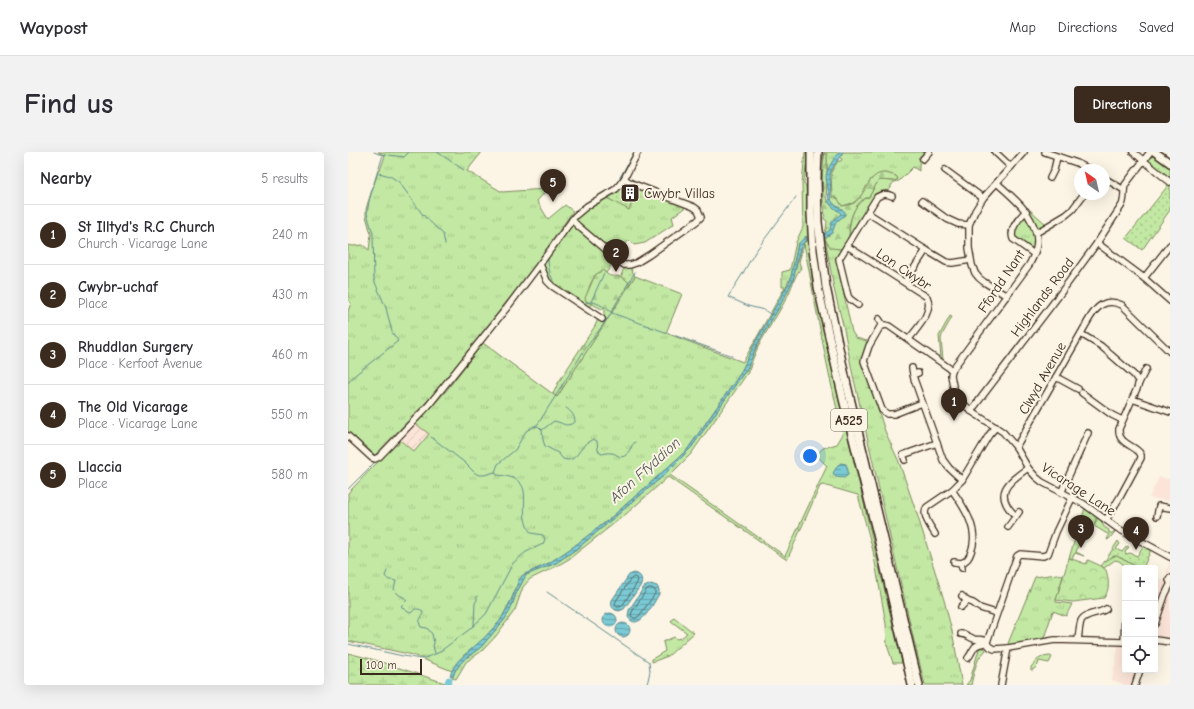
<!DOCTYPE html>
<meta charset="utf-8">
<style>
body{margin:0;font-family:"Comic Neue",sans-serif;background:#f2f2f3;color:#2b2b33}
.controls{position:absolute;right:12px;bottom:12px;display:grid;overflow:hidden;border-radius:4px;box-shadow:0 4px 16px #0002}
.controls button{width:36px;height:36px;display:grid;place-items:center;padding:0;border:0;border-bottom:1px solid #e1e1e2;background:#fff;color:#2b2b33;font:20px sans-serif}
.compass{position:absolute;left:726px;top:12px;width:36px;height:36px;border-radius:50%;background:#fff;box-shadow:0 4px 16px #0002;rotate:326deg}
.scale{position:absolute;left:12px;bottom:10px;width:62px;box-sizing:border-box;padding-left:4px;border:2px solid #3b2a1e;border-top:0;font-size:11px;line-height:14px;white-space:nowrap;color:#3b2a1e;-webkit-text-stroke:3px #fcf5e5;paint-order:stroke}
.you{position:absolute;left:462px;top:304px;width:14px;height:14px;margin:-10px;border:3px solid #fff;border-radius:50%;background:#1a73e8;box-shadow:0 0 0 6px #1a73e833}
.badge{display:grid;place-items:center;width:26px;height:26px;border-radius:50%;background:#3b2a1e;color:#fff;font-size:13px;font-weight:700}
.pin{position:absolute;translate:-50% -33px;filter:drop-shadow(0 1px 2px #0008)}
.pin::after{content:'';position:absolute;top:21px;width:14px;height:12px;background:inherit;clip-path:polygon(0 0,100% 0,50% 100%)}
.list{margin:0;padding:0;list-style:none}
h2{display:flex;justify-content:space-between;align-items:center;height:52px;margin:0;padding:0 16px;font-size:17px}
h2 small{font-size:13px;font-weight:400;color:#7c7c81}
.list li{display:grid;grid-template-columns:26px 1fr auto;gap:12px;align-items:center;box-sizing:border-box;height:60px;padding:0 16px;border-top:1px solid #e1e1e2}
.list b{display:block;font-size:15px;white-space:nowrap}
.list p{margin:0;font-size:13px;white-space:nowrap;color:#7c7c81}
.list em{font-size:13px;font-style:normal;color:#7c7c81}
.icon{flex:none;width:22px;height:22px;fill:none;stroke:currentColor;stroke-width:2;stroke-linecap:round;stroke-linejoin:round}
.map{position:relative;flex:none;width:822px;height:533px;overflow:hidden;border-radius:4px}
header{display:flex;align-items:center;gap:24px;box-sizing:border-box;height:56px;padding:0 20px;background:#fff;border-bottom:1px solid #e1e1e2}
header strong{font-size:19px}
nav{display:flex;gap:22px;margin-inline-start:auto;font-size:14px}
.intro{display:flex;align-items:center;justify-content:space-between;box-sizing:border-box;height:96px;padding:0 24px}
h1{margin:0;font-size:28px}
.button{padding:10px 18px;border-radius:4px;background:#3b2a1e;color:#fff;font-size:14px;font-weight:700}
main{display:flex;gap:24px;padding:0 24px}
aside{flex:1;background:#fff;border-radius:4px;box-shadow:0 4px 16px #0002}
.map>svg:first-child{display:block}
.built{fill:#fce5d8}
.industrial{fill:url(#industrial-furrows)}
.grass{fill:url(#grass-tufts);stroke:#7e8960;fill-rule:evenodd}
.forest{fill:url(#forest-firs);stroke:#7e8960}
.wetland{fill:url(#wetland-marsh);stroke:#7e8960}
.park{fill:url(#park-crowns);stroke:#7e8960}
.garden{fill:url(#garden-dots);stroke:#7e8960}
.water{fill:url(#water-rules);stroke:#618a8c}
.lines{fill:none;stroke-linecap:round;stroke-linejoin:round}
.shore{stroke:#546a67;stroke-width:1}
.stream{stroke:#618a8c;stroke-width:1}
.river{stroke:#7acad5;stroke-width:7}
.minor-casing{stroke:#3b2a1e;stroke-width:8}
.major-casing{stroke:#3b2a1e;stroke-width:10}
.minor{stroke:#fcf5e5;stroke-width:5.5}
.major{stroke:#fcf5e5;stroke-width:7}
.labels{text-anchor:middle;stroke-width:4;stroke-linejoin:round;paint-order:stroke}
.shield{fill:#fcf5e5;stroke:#75675a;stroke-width:1}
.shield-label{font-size:13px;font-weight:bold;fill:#3b2a1e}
.poi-label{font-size:14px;fill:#3b2a1e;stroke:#fcf5e5;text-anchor:start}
.street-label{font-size:14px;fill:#3b2a1e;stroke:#fcf5e5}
.water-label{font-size:15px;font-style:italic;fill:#4e5a55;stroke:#fcf5e5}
</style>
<header>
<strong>Waypost</strong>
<nav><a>Map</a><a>Directions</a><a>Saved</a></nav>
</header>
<div class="intro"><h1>Find us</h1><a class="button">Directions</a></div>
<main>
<aside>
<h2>Nearby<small>5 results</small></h2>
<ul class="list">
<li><span class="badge">1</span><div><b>St Illtyd's R.C Church</b><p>Church · Vicarage Lane</p></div><em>240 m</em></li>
<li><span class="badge">2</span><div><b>Cwybr-uchaf</b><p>Place</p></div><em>430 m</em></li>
<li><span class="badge">3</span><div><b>Rhuddlan Surgery</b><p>Place · Kerfoot Avenue</p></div><em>460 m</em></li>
<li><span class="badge">4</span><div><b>The Old Vicarage</b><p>Place · Vicarage Lane</p></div><em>550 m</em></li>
<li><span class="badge">5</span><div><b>Llaccia</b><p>Place</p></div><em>580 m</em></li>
</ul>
</aside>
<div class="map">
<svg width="822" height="533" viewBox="0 0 822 533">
<defs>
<pattern id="industrial-furrows" width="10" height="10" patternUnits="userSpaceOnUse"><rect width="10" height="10" fill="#fce5d8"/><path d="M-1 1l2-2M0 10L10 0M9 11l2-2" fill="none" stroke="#d9c5b9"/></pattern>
<pattern id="grass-tufts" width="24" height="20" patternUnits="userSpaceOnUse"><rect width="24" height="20" fill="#c2e8a3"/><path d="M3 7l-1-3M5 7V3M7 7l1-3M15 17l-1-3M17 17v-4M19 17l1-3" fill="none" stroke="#a8c78c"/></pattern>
<pattern id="forest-firs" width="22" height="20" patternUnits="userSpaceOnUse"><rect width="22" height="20" fill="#c2e8a3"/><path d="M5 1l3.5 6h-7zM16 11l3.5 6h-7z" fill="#a8c78c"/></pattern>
<pattern id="wetland-marsh" width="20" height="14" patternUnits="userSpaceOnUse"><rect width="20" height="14" fill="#c2e8a3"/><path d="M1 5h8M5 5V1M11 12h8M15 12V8" fill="none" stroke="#a8c78c"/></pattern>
<pattern id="park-crowns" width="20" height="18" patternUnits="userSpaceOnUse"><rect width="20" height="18" fill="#c2e8a3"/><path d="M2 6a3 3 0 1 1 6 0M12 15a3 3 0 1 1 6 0" fill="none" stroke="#a8c78c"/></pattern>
<pattern id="garden-dots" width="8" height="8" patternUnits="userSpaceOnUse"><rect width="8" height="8" fill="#c2e8a3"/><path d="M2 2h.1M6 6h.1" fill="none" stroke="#a8c78c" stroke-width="1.8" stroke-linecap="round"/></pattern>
<pattern id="water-rules" width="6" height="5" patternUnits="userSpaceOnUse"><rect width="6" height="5" fill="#7acad5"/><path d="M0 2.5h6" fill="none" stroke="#65a4ac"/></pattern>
</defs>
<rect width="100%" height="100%" fill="#fcf5e5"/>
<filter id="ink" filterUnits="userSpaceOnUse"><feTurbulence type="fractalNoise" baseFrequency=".025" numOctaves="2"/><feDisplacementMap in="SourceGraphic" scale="8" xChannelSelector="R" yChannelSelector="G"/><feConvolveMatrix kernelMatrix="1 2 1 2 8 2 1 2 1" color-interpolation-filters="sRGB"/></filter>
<g filter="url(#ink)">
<g class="built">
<polygon points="811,325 822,327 822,349 801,346"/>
<polygon points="822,403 822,489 807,488 807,430 809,426 817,429"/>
<polygon points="771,490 777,491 777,518 791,518 785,533 775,533 775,532 764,528"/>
</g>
<polygon class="industrial" points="68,272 82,282 66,301 52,288"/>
<g class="grass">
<polygon points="30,0 134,0 119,19 154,40 197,37 203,33 207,33 209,36 209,40 202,37 197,37 198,39 189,49 200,67 217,53 225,59 184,118 82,246 27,303 0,280 0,159 3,151 0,148 0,93 5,94 15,93 21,98 23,82 18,64 18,57 30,18 32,18 37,4"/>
<path d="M 457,0 L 460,0 L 456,31 L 458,34 L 461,91 L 470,150 L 481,205 L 554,511 L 545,511 L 539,493 L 538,472 L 525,399 L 510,343 L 475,333 L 472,334 L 439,408 L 320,325 L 278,362 L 221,407 L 207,415 L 182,427 L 175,435 L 167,458 L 148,484 L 134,499 L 118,510 L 108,527 L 104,526 L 107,519 L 112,512 L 117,507 L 133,495 L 157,467 L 165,451 L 168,442 L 178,423 L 208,411 L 230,396 L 314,325 L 343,296 L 395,222 L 399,219 L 403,206 L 418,177 L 431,156 L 445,127 L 454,93 L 459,88 L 458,84 L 450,92 L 442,129 L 441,128 L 431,150 L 408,189 L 392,222 L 339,298 L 299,334 L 259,369 L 225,395 L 201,411 L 175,423 L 171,428 L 163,448 L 152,469 L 137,485 L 126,496 L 116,503 L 107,513 L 104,519 L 65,503 L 0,489 L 0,341 L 46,293 L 50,293 L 51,291 L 50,289 L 52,288 L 66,300 L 81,282 L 68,272 L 98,239 L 135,191 L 209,245 L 287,124 L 334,142 L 318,181 L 395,210 L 437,135 L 434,135 L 434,120 L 442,118 L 448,90 L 455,75 L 454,32 ZM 456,92 C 468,156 479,219 495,282 L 489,292 L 475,296 L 470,301 L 471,306 L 479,314 L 437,404 L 322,323 L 343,302 L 401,219 C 408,190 429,167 441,141 C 445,132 447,123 453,116 L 451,110 Z"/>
<polygon points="476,0 491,0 487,6 479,22 479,3 477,2 475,8"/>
<path d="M 495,0 L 576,0 L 570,6 L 573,8 L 571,12 L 571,19 L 565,15 L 551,29 C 547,29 544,31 543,34 L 543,36 C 539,41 533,40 527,44 L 501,85 C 501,71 505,49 521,45 L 527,34 L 531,28 L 546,29 L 550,27 L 548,24 L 536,21 L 523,27 L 516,40 L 511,46 L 505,51 L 494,54 L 486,48 L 484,44 L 483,20 L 490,9 L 493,9 L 494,7 L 491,5 Z"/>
<polygon points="806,4 822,16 822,27 801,10 801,8 803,5"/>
<polygon points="292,36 339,54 324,65 326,72 297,91 286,93 281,88 268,102 227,68 232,62 257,45 281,57 289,38"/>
<polygon points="682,58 698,72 691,76 689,76 680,60"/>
<polygon points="678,64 679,65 687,85 685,97 684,98 667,86 666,79 674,66"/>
<path d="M 224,71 L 268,107 L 258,121 L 252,120 C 242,127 240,138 238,149 L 244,152 L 239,156 L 202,131 L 194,114 Z"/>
<path d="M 477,86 C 480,92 486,97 493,97 L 488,106 L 504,180 L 508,186 L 519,189 L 514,208 L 537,279 L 551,310 L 570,365 L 596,448 L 604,479 L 614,533 L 577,533 L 566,489 L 504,219 L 496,177 L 486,137 Z"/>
<polygon points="737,356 749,364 746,372 739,370 728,400 736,404 727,401 724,407 721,406"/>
<polygon points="750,365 753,368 756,375 761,378 761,381 765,381 767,378 767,380 761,387 759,388 761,383 746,374"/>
<polygon points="709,422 715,424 708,448 708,450 724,452 718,464 705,459 696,486 672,492 659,494 687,425"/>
<polygon points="326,465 346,481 320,504 304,510 304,507 317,499 315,490 326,485 329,487 333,486 339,481 323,469"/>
</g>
<g class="forest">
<path d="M 477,1 L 479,2 L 479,33 L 478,46 L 480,51 L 483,48 L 483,46 L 486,44 L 490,47 L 494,54 C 498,53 502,53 506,51 C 518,43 520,21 536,21 C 540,21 544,23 548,24 L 550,27 L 546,29 L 531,28 L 527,34 L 521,45 C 508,48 502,65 501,77 C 501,80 502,83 500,86 C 499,90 495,94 493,97 L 483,96 C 473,84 478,83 479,69 L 476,67 C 478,60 475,55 475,49 C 475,46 475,44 475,42 C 474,29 474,15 477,1 Z"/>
<path d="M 255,118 C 263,128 266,122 274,125 C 278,126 279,129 282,132 L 259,168 L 256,166 L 256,158 L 238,149 L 237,146 L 247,123 Z"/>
<polygon points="602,164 604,165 594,183 593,187 595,208 593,206 591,184"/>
<polygon points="250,167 257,171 209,245 205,242 210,231 247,174"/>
<polygon points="766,404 769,404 791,416 780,416 771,409 767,408 756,416 753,414 757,409"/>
<path d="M 633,495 L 636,496 L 638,498 C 636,501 633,503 631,506 C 627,514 625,524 623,533 L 618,533 L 622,528 L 631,497 Z"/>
<path d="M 702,504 L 704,505 L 701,511 L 691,509 L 690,513 L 685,518 L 683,518 L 683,515 C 690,507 690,505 702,504 Z"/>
</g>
<polygon class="wetland" points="0,501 27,508 97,531 96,533 0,533"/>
<path class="park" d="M 721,406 L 738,412 L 740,408 L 753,414 L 758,418 C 761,429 762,437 756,446 L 725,450 L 708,448 Z"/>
<g class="garden">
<polygon points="275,31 289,38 281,58 257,45"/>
<polygon points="822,31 822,58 794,98 778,86"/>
<polygon points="282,115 287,124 282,132 277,127 273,124 275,118"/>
<polygon points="770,389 772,392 768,397 774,400 779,394 781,395 777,400 778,402 782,401 789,404 795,394 802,398 802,400 795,416 791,416 769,404 766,404 757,409"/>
</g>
<g class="water">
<path d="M 491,0 L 495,0 L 483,18 L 482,23 L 483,48 L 487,53 L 494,57 L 497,60 L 497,63 L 488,70 L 484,81 L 477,86 L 476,82 L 482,78 C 483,67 486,68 493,62 C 491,58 485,57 482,52 C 479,47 481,43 480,37 C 480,33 478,29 478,25 C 478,18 487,5 491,0 Z"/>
<path d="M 458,84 L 458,88 C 449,95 449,116 445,128 C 435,151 420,173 408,195 C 404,204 401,216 395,222 L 343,296 L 314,325 L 230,396 L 208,411 L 178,423 L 168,442 L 162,459 L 157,467 L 133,495 L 117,507 L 112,512 L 107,519 L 105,525 L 102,523 L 107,513 L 111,508 L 137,485 L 152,469 L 163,449 L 171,428 L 175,423 L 201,411 L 225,395 L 259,369 L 299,334 L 339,298 L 392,222 L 408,189 L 442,129 L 450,92 Z"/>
<polygon points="493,311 498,312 500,318 500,323 496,326 488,325 485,321 490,313"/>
<path d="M 286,421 C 293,422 295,427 293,433 L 276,457 L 271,459 C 265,458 262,454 264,448 L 281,423 Z"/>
<path d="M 303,432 L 309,434 L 311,438 L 311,442 C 306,451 290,482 280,465 L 281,458 L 296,435 Z"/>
<circle cx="262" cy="468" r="7"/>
<circle cx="275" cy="478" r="7"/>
</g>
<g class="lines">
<g class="shore">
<polygon points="286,425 290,427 289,431 274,454 271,455 269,455 267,452 268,449 282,428"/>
<polygon points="303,436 307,438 307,442 291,464 288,466 286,466 283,464 284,460 299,437"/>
</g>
<g class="stream">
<polyline points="26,0 31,2 38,3"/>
<polyline points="89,0 116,18"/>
<polyline points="41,3 56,5 61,0"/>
<polyline points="31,21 42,24 51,30 75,63 95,82 97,92"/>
<polyline points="221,68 229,57 263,36 269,31 286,0"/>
<path d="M 200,105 C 200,135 214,137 236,151 C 239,151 241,150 243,150 C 250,150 259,157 264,161 L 384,204"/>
<polyline points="243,150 256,121"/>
<polyline points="159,152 164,145"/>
<polyline points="263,160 287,120"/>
<polyline points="424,163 416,158 400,154 380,145 395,121 407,100 448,45"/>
<polyline points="0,231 7,223 50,189 44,180 38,156 26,128 25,81 19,62 21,49 35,3"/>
<path d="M 186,275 L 190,274 L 194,278 L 206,269 C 216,271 217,276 227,270 C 227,264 223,259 218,256"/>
<path d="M 194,278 L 195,288 L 197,294 L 210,301 L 215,307 L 220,308 L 224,307 L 228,304 L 237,292 L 245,287 L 249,289 L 250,298 L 253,302 C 256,302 260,300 263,301 C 269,301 272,308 278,303 C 282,299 283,293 287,290"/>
<polyline points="0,280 27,304 36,296"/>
<polyline points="83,285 116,310 127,321 131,323 136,323 147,320"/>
<polyline points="0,337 26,311"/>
<path d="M 39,419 L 37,424 C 41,430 43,427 48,429 L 46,437 C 49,443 55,444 59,448 L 53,454 L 57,458 L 62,461 L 64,460 L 67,457 C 71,457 74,457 75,461 C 74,466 69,469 73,475 L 79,476 L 84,482 L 86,491 L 85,494 L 87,501"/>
<polyline points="199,440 301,510 302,519 299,533"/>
<polyline points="126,473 127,451 129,448 129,444"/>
<path d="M 0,492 L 55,504 L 73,507 L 90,501 L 122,477 L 138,462 L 165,411 L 178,400 L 195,392 L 197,387 L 195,383 L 183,381 C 165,357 195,326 149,323 L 147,320 L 150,312 L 167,298 L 178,279 L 190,272 L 237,197 L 264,161"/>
</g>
<polyline class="river" points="99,533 101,528"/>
<g class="minor-casing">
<g id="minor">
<polyline points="647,0 663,15"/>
<polyline points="697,0 729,11 743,18"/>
<polyline points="785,0 822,30"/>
<polyline points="575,7 581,0"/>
<polyline points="597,18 635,46"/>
<polyline points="702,26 706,18 709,5"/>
<polyline points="756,26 776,38"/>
<path d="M 649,31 C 666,47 681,57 688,81"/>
<path d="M 736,42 L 724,58 L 718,63 L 688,81 C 691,93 687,102 681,113 L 604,218 L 603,223 L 605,234 L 611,247 L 623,259 L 655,280 L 668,295 L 680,316 L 688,325 L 694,330 L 736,352 L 769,376 L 822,405"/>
<polyline points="574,49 599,67 610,72 621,73"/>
<path d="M 678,59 C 671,66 661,77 665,87 L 686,102"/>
<polyline points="520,61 578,98 598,110 604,111 623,108"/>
<polyline points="224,68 230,74 276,113 282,113 288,111 301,103 349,69 353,65 350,58 346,55 283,31 276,27"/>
<polyline points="749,91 796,126 822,149"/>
<path d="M 499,94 L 579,145 C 586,160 569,176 561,187"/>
<polyline points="192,112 199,129 204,134 254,167"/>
<polyline points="796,126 822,93"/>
<polyline points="557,130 578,98"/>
<polyline points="659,144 636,130 631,126 627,121 624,113 621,96 621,73 627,59 635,46 676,0"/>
<path d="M 510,153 L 502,147 L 500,144 L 491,107 L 529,45 C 534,42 538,41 544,44"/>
<polyline points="531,167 535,173"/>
<path d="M 733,182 L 753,194 L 786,223 L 791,230 L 790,234 L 771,277 C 770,291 783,292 791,300 L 793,303 L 793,306 L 772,345 L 758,368"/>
<polyline points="564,216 565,222"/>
<polyline points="570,221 565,222 566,227 595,308 601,316 614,328"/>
<polyline points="708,225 730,237"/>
<polyline points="790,233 798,217"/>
<polyline points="734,241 764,263 774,268"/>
<polyline points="784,247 822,260"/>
<polyline points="574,251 546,262 539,262 534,258 516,209 521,194 532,175 538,173 541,174 604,218"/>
<path d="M 623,259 L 709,146 L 749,91 L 774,53 C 777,46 775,40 777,33 L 802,0"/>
<polyline points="0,284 24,306 27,307 31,305 80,254 161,153 192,112 227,64 239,54 268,37 276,27 290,0"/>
<path d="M 668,295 L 740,169 C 748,155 757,145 774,153 L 822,200"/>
<polyline points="557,308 555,303 589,291"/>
<path d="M 604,338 C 616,355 632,378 623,400 C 621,406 619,409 613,411"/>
<polyline points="713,341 740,281"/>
<path d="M 668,364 C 644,342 660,330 680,316"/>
<polyline points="809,364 811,354 822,356"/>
<polyline points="660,375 671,360"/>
<path d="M 587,382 C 583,375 573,363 579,355 L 604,338 L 614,328 L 641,283 L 648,275"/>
<polyline points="606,410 613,411 614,416"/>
<polyline points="822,426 821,428 822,430"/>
<polyline points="614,444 619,449 625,451 632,456 648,461"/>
<polyline points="613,455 619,449"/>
<polyline points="807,472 817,443 822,433"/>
<path d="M 613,482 C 618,482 621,485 626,487 C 629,488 633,487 636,488 L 642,495 L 646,497 L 660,496 L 707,488 L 777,490"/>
<path d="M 730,488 C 731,482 731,475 733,469 C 736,461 751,462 758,457"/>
<polyline points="807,488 822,490"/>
<polyline points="776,490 777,464"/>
<path d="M 620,506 C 623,503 625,496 628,494 C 632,491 635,492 639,490 L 669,404 L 672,402 L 695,404 L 700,402 L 708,380 L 724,346"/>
<polyline points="653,533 660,496"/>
<polyline points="787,533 792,518"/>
</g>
</g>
<g class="major-casing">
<g id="major">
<polyline points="463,0 463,61 465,98 470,135 495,247 529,382 564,533"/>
<polyline points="470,0 469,25 470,70 478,135 499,233 571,533"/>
<polyline points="807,0 822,11"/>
</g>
</g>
<use href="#minor" class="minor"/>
<use href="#major" class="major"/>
</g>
</g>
<defs>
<g id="building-square" transform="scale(1)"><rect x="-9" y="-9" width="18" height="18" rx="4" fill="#3b2a1e" stroke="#fcf5e5"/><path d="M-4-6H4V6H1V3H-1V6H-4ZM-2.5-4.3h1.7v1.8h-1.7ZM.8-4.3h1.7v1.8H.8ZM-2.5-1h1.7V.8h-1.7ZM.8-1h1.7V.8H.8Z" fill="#fff"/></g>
</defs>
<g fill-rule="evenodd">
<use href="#building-square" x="282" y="41"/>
</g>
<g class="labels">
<rect class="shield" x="483" y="257" width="36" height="22" rx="3"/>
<g class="shield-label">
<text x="501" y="273">A525</text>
</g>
<g class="poi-label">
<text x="296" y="46">Cwybr Villas</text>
</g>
<g class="street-label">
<text transform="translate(556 117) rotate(34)" y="5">Lon Cwybr</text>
<text transform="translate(653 129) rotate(-56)" y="5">Ffordd Nant</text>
<text transform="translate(694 145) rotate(-53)" y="5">Highlands Road</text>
<text transform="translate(694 226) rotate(-60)" y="5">Clwyd Avenue</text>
<text transform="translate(731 337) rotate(33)" y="5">Vicarage Lane</text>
</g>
<g class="water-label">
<text transform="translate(297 318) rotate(-42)" y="5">Afon Ffyddion</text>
</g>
</g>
</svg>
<div class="controls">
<button>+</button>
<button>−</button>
<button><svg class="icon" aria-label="locate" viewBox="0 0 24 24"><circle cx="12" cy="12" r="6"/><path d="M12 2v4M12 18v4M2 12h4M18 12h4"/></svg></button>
</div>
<svg class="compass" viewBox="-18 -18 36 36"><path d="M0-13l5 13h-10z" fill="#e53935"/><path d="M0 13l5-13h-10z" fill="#7c7c81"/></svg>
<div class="scale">100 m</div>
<div class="you"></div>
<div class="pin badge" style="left:606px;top:269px">1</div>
<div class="pin badge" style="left:268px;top:120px">2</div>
<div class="pin badge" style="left:733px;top:396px">3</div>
<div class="pin badge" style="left:788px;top:398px">4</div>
<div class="pin badge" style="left:205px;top:50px">5</div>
</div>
</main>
